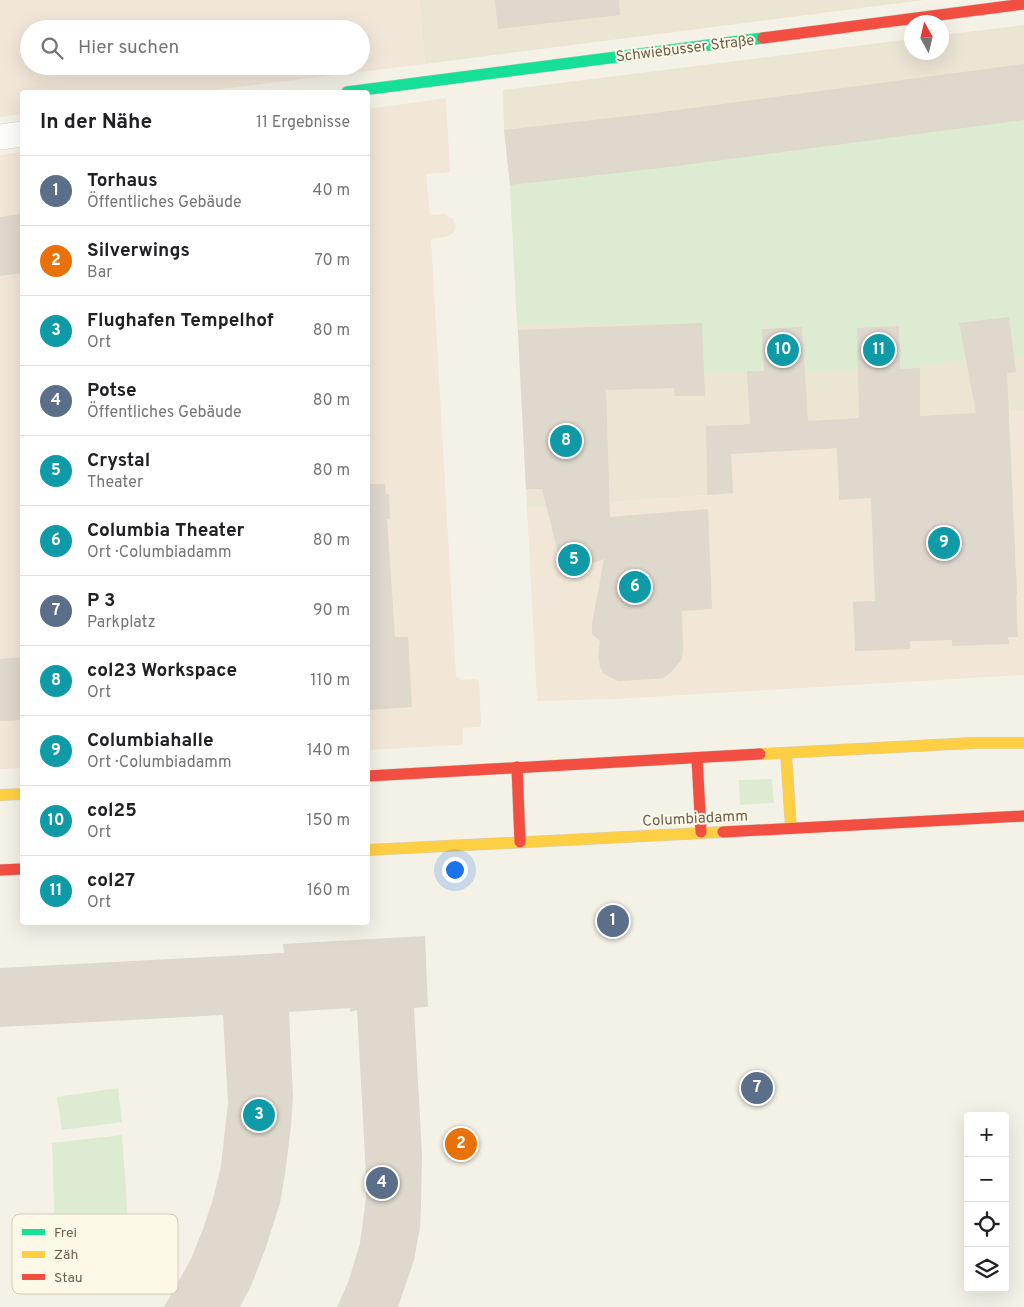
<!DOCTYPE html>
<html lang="de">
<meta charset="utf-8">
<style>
body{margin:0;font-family:Overpass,sans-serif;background:#f6f6f6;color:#202124}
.controls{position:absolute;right:15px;bottom:15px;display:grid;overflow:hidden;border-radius:5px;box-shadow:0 5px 20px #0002}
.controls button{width:45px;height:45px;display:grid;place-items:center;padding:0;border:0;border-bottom:1px solid #e0e0e0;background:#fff;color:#202124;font:25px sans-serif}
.compass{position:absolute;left:904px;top:15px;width:45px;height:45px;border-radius:50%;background:#fff;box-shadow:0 5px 20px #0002;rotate:352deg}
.you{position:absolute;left:454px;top:869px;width:18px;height:18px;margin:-12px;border:4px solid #fff;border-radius:50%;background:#1a73e8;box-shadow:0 0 0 8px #1a73e833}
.badge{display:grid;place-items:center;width:32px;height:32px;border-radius:50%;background:#7c3aed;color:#fff;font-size:16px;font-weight:700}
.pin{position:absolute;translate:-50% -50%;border:2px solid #fff;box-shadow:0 1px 5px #0006}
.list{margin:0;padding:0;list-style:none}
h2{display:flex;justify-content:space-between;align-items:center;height:65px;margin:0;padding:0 20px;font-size:21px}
h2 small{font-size:16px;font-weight:400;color:#757577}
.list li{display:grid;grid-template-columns:32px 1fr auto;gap:15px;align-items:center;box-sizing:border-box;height:70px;padding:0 20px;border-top:1px solid #e0e0e0}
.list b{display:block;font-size:19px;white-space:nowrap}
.list p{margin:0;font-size:16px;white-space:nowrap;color:#757577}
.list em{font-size:16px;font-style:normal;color:#757577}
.icon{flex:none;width:28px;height:28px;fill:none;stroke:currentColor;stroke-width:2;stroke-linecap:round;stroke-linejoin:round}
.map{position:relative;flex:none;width:1024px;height:1307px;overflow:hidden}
.search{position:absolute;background:#fff;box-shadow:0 5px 20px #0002;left:20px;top:20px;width:350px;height:55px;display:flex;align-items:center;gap:12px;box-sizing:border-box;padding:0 18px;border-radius:28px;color:#757577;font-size:19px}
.panel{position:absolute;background:#fff;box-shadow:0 5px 20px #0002;left:20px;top:90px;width:350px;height:835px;border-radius:5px}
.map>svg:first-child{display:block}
.residential{fill:#ebe5d4}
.commercial{fill:#f1e6d8;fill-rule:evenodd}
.green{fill:#ddebd3}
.building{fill:#ded8cd}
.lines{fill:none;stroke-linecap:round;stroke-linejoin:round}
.street-casing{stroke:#d1cec5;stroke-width:26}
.fast-casing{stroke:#d2cec4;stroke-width:12}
.slow-casing{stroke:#d2cec4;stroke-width:12}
.jam-casing{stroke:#d2cec4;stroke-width:12}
.street{stroke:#fdfdfb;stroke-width:25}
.fast{stroke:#16e098;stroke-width:11}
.slow{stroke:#ffcf43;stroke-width:11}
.jam{stroke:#f24e42;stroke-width:11}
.labels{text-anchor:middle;stroke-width:4;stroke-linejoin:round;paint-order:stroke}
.street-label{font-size:15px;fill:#6e5f4c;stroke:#fdf9e8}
.key{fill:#fdf9e8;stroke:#d2cbb9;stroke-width:1}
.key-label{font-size:14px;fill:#6e5f4c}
</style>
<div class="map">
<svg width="1024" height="1307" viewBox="0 0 1024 1307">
<rect width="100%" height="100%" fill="#f4f2e7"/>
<g class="residential">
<polygon points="419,0 924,0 425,64"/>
<polygon points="1024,25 1024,411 706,426 707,495 527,508 510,185 504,130 503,90 911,39 912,52 942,52 942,35"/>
</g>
<g class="commercial">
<path d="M 0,0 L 419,0 L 425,64 L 198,92 L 22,92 L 22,114 L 0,117 ZM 29,29 L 361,29 L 361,66 L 29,66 Z"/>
<polygon points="446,98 450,172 426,174 430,215 444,214 452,218 456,226 453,233 445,237 431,239 456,676 461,680 476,679 479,682 481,722 480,727 463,728 463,744 459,745 368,750 368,109"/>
<polygon points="22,152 22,768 0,769 0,155"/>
<polygon points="1024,411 1024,675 614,699 537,701 527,508 707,495 706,426"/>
</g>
<g class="green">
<polygon points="1024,120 1024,355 1014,355 1009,318 966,360 900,369 899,326 857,327 858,370 805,371 802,327 762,329 764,371 704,373 702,323 517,324 510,185"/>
<polygon points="772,779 774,803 740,805 739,780"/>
<polygon points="118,1088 122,1122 62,1130 57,1097"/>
<path d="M 122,1135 L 130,1246 C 115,1254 92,1259 77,1247 C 67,1239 69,1236 55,1232 L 52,1143 Z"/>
</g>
<g class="building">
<polygon points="495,0 619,0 620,15 498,29"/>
<polygon points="1024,64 1024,120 661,168 510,185 504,130 655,113"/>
<polygon points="22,214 22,273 0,276 0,217"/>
<polygon points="1009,317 1016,372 1007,373 1017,595 1016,595 1018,637 1008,637 1009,644 952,646 952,640 910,641 910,649 855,651 853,602 875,601 871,498 839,500 837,448 731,454 733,493 707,495 706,426 750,424 747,371 764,371 762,329 802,327 808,421 859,418 857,328 899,326 900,369 920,368 920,416 976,413 959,323"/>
<polygon points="702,323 705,396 675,396 674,388 606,390 610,517 708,509 712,609 682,611 683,649 682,659 671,672 663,678 655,679 618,681 604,674 600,667 598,656 600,641 592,634 592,624 604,559 563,573 542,489 526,489 518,330"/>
<polygon points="368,484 385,484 386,494 389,495 390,519 387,519 395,637 408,637 412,707 368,710"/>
<polygon points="22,657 22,720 0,721 0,659"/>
<polygon points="425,936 428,1007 414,1008 422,1154 421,1206 420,1228 414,1260 398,1307 337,1307 349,1280 360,1243 366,1198 366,1175 357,1010 350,1012 350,1008 289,1012 293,1096 291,1126 285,1174 280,1203 265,1250 251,1286 240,1307 164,1307 191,1259 203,1229 213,1199 221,1166 228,1103 223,1015 0,1027 0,968 284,953 283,944"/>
</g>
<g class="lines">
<g class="street-casing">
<polyline id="street" points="0,137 22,134"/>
</g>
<g class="fast-casing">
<polyline id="fast" points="347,92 763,38"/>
</g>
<g class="slow-casing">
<g id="slow">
<polyline points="786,753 791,828"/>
<polyline points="760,754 973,743 1024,743"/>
<polyline points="0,795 22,794"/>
<polyline points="368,850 723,832"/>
</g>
</g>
<g class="jam-casing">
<g id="jam">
<polyline points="763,38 1024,4"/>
<polyline points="697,758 701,832"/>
<polyline points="517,767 520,842"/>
<polyline points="368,776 760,754"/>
<polyline points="723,832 1024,816"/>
<polyline points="0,870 22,869"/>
</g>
</g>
<use href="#street" class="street"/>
<use href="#fast" class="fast"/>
<use href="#slow" class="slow"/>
<use href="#jam" class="jam"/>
</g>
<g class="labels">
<g class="street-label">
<text transform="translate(685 48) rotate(-7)" y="5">Schwiebusser Straße</text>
<text transform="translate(695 818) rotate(-3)" y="5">Columbiadamm</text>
</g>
</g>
<rect x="12" y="1214" width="166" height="80" rx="8" class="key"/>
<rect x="22" y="1229" width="23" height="6" fill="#16e098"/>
<rect x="22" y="1251" width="23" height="7" fill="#ffcf43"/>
<rect x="22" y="1274" width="23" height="6" fill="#f24e42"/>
<g class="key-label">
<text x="54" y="1237">Frei</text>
<text x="54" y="1259">Zäh</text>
<text x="54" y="1282">Stau</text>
</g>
</svg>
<div class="controls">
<button>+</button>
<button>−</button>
<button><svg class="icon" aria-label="locate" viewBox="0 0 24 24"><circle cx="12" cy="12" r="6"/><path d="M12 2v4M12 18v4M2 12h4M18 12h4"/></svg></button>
<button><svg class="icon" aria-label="layers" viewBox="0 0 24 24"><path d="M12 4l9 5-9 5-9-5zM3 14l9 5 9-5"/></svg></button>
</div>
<svg class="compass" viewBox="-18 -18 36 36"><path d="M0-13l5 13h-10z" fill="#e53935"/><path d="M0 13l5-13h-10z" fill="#757577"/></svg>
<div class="you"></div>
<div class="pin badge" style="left:613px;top:921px;background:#5c6f8a">1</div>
<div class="pin badge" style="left:461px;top:1144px;background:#e8710a">2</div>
<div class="pin badge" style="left:259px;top:1115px;background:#0f9aa8">3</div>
<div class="pin badge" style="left:382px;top:1183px;background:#5c6f8a">4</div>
<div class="pin badge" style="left:574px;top:560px;background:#0f9aa8">5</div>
<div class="pin badge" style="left:635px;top:587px;background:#0f9aa8">6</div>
<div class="pin badge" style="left:757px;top:1088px;background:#5c6f8a">7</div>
<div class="pin badge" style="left:566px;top:441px;background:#0f9aa8">8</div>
<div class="pin badge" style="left:944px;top:543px;background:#0f9aa8">9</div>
<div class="pin badge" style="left:783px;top:350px;background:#0f9aa8">10</div>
<div class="pin badge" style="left:879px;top:350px;background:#0f9aa8">11</div>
<div class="search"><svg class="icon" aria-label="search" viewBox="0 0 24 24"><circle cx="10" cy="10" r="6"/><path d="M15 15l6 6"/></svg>Hier suchen</div>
<section class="panel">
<h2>In der Nähe<small>11 Ergebnisse</small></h2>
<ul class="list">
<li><span class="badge" style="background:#5c6f8a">1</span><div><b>Torhaus</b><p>Öffentliches Gebäude</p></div><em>40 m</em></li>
<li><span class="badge" style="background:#e8710a">2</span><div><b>Silverwings</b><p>Bar</p></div><em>70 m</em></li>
<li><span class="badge" style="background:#0f9aa8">3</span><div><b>Flughafen Tempelhof</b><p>Ort</p></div><em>80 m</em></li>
<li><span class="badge" style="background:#5c6f8a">4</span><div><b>Potse</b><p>Öffentliches Gebäude</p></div><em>80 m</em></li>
<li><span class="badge" style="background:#0f9aa8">5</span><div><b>Crystal</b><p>Theater</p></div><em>80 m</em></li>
<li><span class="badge" style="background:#0f9aa8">6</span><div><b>Columbia Theater</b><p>Ort · Columbiadamm</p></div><em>80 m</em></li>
<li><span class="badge" style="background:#5c6f8a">7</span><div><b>P 3</b><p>Parkplatz</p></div><em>90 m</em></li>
<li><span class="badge" style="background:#0f9aa8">8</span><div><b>col23 Workspace</b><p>Ort</p></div><em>110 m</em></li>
<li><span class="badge" style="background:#0f9aa8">9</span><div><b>Columbiahalle</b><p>Ort · Columbiadamm</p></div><em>140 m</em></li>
<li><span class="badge" style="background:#0f9aa8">10</span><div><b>col25</b><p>Ort</p></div><em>150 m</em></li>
<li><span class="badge" style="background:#0f9aa8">11</span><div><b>col27</b><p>Ort</p></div><em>160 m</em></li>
</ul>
</section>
</div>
